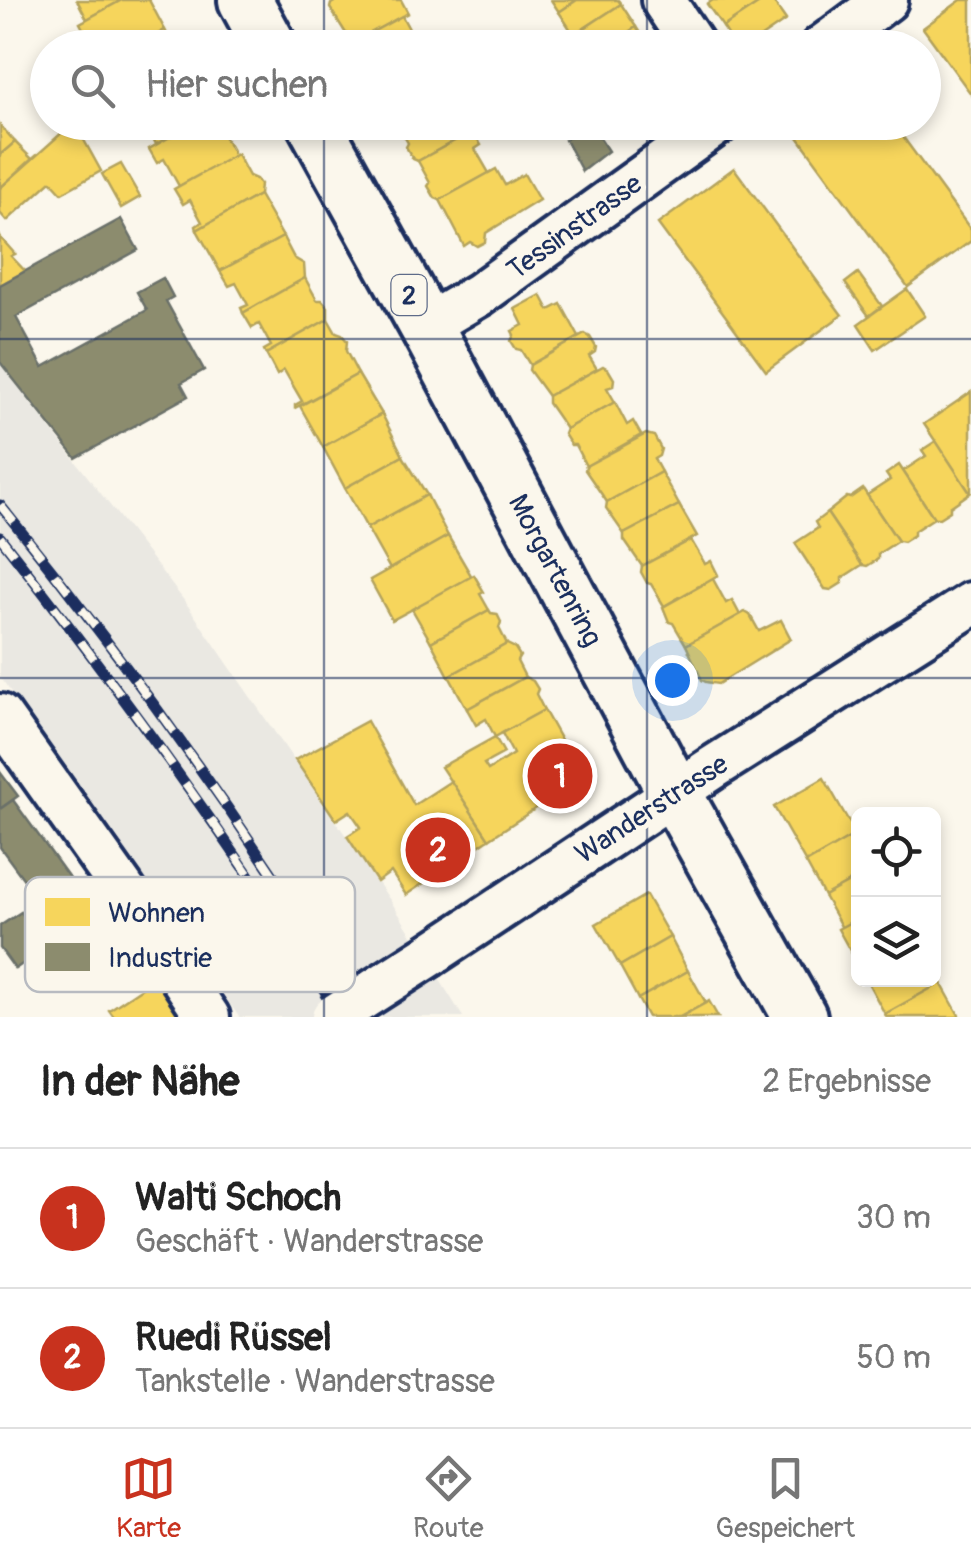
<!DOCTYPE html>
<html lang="de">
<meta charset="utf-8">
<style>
body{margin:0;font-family:Pangolin,sans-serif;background:#f2f2f2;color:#222}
.controls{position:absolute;right:30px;bottom:30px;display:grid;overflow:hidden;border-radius:15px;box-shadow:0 5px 15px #0003}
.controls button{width:90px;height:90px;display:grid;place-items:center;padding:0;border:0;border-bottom:2px solid #e0e0e0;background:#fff;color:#222;font:50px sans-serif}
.you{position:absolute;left:672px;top:680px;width:35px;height:35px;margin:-25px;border:8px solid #fff;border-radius:50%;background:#1a73e8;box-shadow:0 0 0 15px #1a73e833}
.badge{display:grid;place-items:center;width:65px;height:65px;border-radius:50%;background:#c8321e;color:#fff;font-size:32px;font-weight:700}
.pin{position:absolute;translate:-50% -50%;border:5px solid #fff;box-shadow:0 2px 10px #0006}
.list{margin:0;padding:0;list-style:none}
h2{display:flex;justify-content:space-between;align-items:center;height:130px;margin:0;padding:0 40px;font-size:42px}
h2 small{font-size:32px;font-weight:400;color:#767676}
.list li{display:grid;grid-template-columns:65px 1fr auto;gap:30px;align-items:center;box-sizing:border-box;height:140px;padding:0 40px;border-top:2px solid #e0e0e0}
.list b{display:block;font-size:38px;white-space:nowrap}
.list p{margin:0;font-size:32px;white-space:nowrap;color:#767676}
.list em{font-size:32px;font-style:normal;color:#767676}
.icon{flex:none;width:55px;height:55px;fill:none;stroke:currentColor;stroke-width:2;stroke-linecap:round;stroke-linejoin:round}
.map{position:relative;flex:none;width:971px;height:1017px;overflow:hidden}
.search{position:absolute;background:#fff;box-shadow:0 5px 15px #0003;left:30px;right:30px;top:30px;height:110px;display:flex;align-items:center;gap:25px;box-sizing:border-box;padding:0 35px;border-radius:55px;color:#767676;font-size:38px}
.sheet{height:410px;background:#fff}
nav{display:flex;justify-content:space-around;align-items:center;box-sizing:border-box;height:140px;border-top:2px solid #e0e0e0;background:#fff;font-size:28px;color:#767676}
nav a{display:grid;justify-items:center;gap:5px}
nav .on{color:#c8321e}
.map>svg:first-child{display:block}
.built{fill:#eae8e2}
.homes{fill:#f6d55c;stroke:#b4a35d;stroke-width:2.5}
.industry{fill:#8c8c6e;stroke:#6a7069;stroke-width:2.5}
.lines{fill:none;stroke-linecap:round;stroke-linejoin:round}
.minor-casing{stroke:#1b2f5e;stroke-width:50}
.major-casing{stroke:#1b2f5e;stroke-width:60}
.minor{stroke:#fbf7ec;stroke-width:42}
.major{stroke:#fbf7ec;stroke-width:52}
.rail-casing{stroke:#1b2f5e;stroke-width:11}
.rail{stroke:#fbf7ec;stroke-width:8;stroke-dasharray:22;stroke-linecap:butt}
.minor-bridge-casing{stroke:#1b2f5e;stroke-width:50;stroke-linecap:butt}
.minor-bridge{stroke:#fbf7ec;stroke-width:42}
.grid{fill:none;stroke:#1b2f5e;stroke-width:2.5;stroke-opacity:0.55}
.labels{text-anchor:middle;stroke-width:10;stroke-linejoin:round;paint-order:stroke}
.shield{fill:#fbf7ec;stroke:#5e6b89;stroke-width:2.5}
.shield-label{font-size:25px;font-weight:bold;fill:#1b2f5e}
.street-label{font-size:28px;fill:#1b2f5e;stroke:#fbf7ec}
.key{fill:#fbf7ec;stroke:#b8bbc1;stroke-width:2.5}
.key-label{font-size:28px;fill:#1b2f5e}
</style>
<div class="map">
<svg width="971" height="1017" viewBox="0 0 971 1017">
<rect width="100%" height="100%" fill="#fbf7ec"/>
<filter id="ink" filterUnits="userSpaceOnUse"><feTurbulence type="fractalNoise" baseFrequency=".01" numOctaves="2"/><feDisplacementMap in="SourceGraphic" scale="20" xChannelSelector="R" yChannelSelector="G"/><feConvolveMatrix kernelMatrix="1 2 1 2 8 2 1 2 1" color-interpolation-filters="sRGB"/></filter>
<g filter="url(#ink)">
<polygon class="built" points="0,364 186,603 392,903 463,1017 239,1017 113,831 0,677"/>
<g class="homes">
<polygon points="77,0 122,0 87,19"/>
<polygon points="122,0 149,0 165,30 134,48 103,48 96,34 88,38 80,23"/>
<polygon points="338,0 401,0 408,13 352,43 330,8 331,4"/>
<polygon points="551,0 577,0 559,12"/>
<polygon points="577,0 618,0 621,4 574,35 559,12"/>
<polygon points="713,0 764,0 723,27 707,4"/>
<polygon points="764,0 772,0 786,20 745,48 736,48 723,27"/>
<polygon points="961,0 971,0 971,94 923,28"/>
<polygon points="621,4 636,27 605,48 582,48 574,35"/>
<polygon points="402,16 415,40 421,37 427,48 352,48 352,43"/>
<polygon points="636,27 650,48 605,48"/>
<polygon points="165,30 175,48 134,48"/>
<polygon points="74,122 101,171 62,193 51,181 7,221 0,213 0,188"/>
<polygon points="144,122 196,122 156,144"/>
<polygon points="196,122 216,122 235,156 179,186 164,159 157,163 149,149"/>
<polygon points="396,122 461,122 467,134 418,161 413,159 406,147 408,143"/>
<polygon points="795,122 892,122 971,230 971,241 908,287 790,126"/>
<polygon points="0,125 15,142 0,155"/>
<polygon points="473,131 481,145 475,149 489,173 440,200 435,198 428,186 430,183 418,161"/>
<polygon points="15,142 32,159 0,188 0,155"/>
<polygon points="237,154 249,176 256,179 260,184 259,195 197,230 196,226 202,222 190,200 183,204 174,189"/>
<polygon points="121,164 140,197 121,208 102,174"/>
<polygon points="734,168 842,315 766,371 658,224"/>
<polygon points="496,169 505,185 524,174 539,200 486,233 485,242 477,246 470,242 464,246 440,200"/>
<polygon points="259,195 283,237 220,271 197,230"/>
<polygon points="0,237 15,254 11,256 25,271 0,285"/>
<polygon points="283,237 294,258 304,264 305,278 243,313 241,308 248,305 236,283 229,286 220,271"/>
<polygon points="858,273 882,306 869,316 845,283"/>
<polygon points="305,278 317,300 322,300 328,307 328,319 266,354 264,350 271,346 259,324 252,328 243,313"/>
<polygon points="907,289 925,316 875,350 858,324"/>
<polygon points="541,295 549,310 561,304 579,337 530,365 521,350 516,349 511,341 514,335 512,331 523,325 515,309"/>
<polygon points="328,319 336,333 342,335 347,341 346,351 358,374 295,408 295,405 302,401 284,370 277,375 266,354"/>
<polygon points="585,334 590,337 596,347 595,352 589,356 597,369 548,396 529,370 530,365"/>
<polygon points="603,366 608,369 614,379 613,386 607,388 615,402 566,429 548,403 548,396"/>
<polygon points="358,374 382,414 323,447 300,406"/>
<polygon points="971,392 971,492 970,493 924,424"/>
<polygon points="615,402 627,425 633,421 641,435 586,466 575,445 571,445 564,434 566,429"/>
<polygon points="382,414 403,456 345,488 323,447"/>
<polygon points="646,434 654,436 661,449 659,456 654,459 661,472 607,502 585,470 586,466"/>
<polygon points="936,441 970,493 950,507 950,511 939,518 934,518 903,471 926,456 922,450"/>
<polygon points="403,456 427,495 367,528 345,488"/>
<polygon points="899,465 934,518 914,531 914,535 903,542 898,541 867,495 890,480 886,474"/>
<polygon points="661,472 679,505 624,534 606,508 607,502"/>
<polygon points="863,489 898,541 878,554 878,559 867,566 862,565 827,513 847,497 850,498"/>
<polygon points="427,495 448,536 390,569 367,528"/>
<polygon points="679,505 697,536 642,566 624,540 624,534"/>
<polygon points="827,513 862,565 842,578 842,583 831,590 825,589 795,543 818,528 815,522"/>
<polygon points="448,536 472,577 392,620 370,580"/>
<polygon points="691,540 705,564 711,561 718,575 664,606 651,584 647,583 641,572 642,566"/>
<polygon points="474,575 484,592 480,594 489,610 431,642 412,609"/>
<polygon points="713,579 726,603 732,600 740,615 686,645 673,623 669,622 663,607"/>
<polygon points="489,610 491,613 497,614 501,622 499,628 507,644 449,676 431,642"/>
<polygon points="745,612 750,615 759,631 781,620 791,639 718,684 706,682 702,680 686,645"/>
<polygon points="507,644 515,648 520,656 517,661 525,677 467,709 449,676"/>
<polygon points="525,677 533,681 538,689 536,694 544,710 495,737 486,719 476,725 467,709"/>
<polygon points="544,710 582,778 489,839 441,767 495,737 504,753 484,764 488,770 513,754 502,733"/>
<polygon points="367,721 414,805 451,781 489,839 406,895 391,872 377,882 347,836 361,827 350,811 336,820 295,760"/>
<polygon points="824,778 856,834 806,863 774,807"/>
<polygon points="856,834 858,839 858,877 824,896 806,863"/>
<polygon points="858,877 858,918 842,928 824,896"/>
<polygon points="646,895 670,937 620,966 596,924"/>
<polygon points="858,918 858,965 838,929"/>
<polygon points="670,937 688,971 638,999 620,966"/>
<polygon points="934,969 941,983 885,1014 866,979 934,979"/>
<polygon points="688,971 706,1003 680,1017 648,1017 638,999"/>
<polygon points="157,978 183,1017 114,1017 109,1010"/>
<polygon points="941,983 960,1017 887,1017 885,1014"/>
<polygon points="709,1001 718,1017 680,1017 706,1003"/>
</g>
<g class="industry">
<polygon points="590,123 608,151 582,171 565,140"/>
<polygon points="121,219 138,250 16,317 43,367 147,310 137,292 163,278 173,297 166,301 204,370 181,383 188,396 76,458 0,362 0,285"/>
<polygon points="0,772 18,796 0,809"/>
<polygon points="13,800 70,879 39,900 0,847 0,809"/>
<polygon points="21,912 46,948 15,969 0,948 0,926"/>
</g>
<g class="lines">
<g class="minor-casing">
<g id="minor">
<polyline points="663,0 695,48"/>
<polyline points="821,48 886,0"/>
<polyline points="426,326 480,294 719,122"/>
<polyline points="0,716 122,888 208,1017"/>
<polyline points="430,955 714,767 971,604"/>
</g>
</g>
<g class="major-casing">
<g id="major">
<polyline points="245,0 271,48"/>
<polyline points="313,122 426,326 674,792 800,1017"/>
</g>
</g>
<use href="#minor" class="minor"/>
<use href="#major" class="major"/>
<g class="rail-casing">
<g id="rail">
<path d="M 0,505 C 131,667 255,839 364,1017"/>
<path d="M 0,537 C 121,691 238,850 341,1017"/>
</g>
</g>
<use href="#rail" class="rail"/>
<g class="minor-bridge-casing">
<polyline id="minor-bridge" points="333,1017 430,955"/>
</g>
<use href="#minor-bridge" class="minor-bridge"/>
</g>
</g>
<path class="grid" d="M 324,0 L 324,48M 647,0 L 647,48M 324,122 L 324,1017M 647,122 L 647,1017M 0,339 L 971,339M 0,678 L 971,678"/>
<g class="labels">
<rect class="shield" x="391.5" y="275" width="35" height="40" rx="8"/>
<g class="shield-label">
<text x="409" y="304">2</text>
</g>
<g class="street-label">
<text transform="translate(574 226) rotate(-36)" y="10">Tessinstrasse</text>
<text transform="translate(556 570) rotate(62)" y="10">Morgartenring</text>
<text transform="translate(651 808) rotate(-33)" y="10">Wanderstrasse</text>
</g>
</g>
<rect x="25" y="877" width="330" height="115" rx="15" class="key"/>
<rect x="45" y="898" width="45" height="28" fill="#f6d55c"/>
<rect x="45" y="943" width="45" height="28" fill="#8c8c6e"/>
<g class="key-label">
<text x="108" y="922">Wohnen</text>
<text x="108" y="967">Industrie</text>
</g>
</svg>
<div class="controls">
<button><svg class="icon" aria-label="locate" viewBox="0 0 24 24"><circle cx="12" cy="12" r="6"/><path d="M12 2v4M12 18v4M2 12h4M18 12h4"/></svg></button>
<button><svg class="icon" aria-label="layers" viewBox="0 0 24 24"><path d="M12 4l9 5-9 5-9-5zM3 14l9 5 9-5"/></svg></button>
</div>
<div class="you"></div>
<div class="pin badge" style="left:560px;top:776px">1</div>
<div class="pin badge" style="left:438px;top:850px">2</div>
<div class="search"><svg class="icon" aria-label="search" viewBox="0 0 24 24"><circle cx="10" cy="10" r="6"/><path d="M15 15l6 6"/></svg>Hier suchen</div>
</div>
<section class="sheet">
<h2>In der Nähe<small>2 Ergebnisse</small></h2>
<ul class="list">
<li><span class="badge">1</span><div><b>Walti Schoch</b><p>Geschäft · Wanderstrasse</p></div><em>30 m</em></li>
<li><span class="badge">2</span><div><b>Ruedi Rüssel</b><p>Tankstelle · Wanderstrasse</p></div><em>50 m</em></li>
</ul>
</section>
<nav>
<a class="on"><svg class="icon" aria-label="map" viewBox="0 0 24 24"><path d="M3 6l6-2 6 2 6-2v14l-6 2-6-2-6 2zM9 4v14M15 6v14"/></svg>Karte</a>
<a><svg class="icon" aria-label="directions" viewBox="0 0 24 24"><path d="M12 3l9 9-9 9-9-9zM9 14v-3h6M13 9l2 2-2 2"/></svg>Route</a>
<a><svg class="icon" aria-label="saved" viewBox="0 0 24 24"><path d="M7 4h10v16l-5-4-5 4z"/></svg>Gespeichert</a>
</nav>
